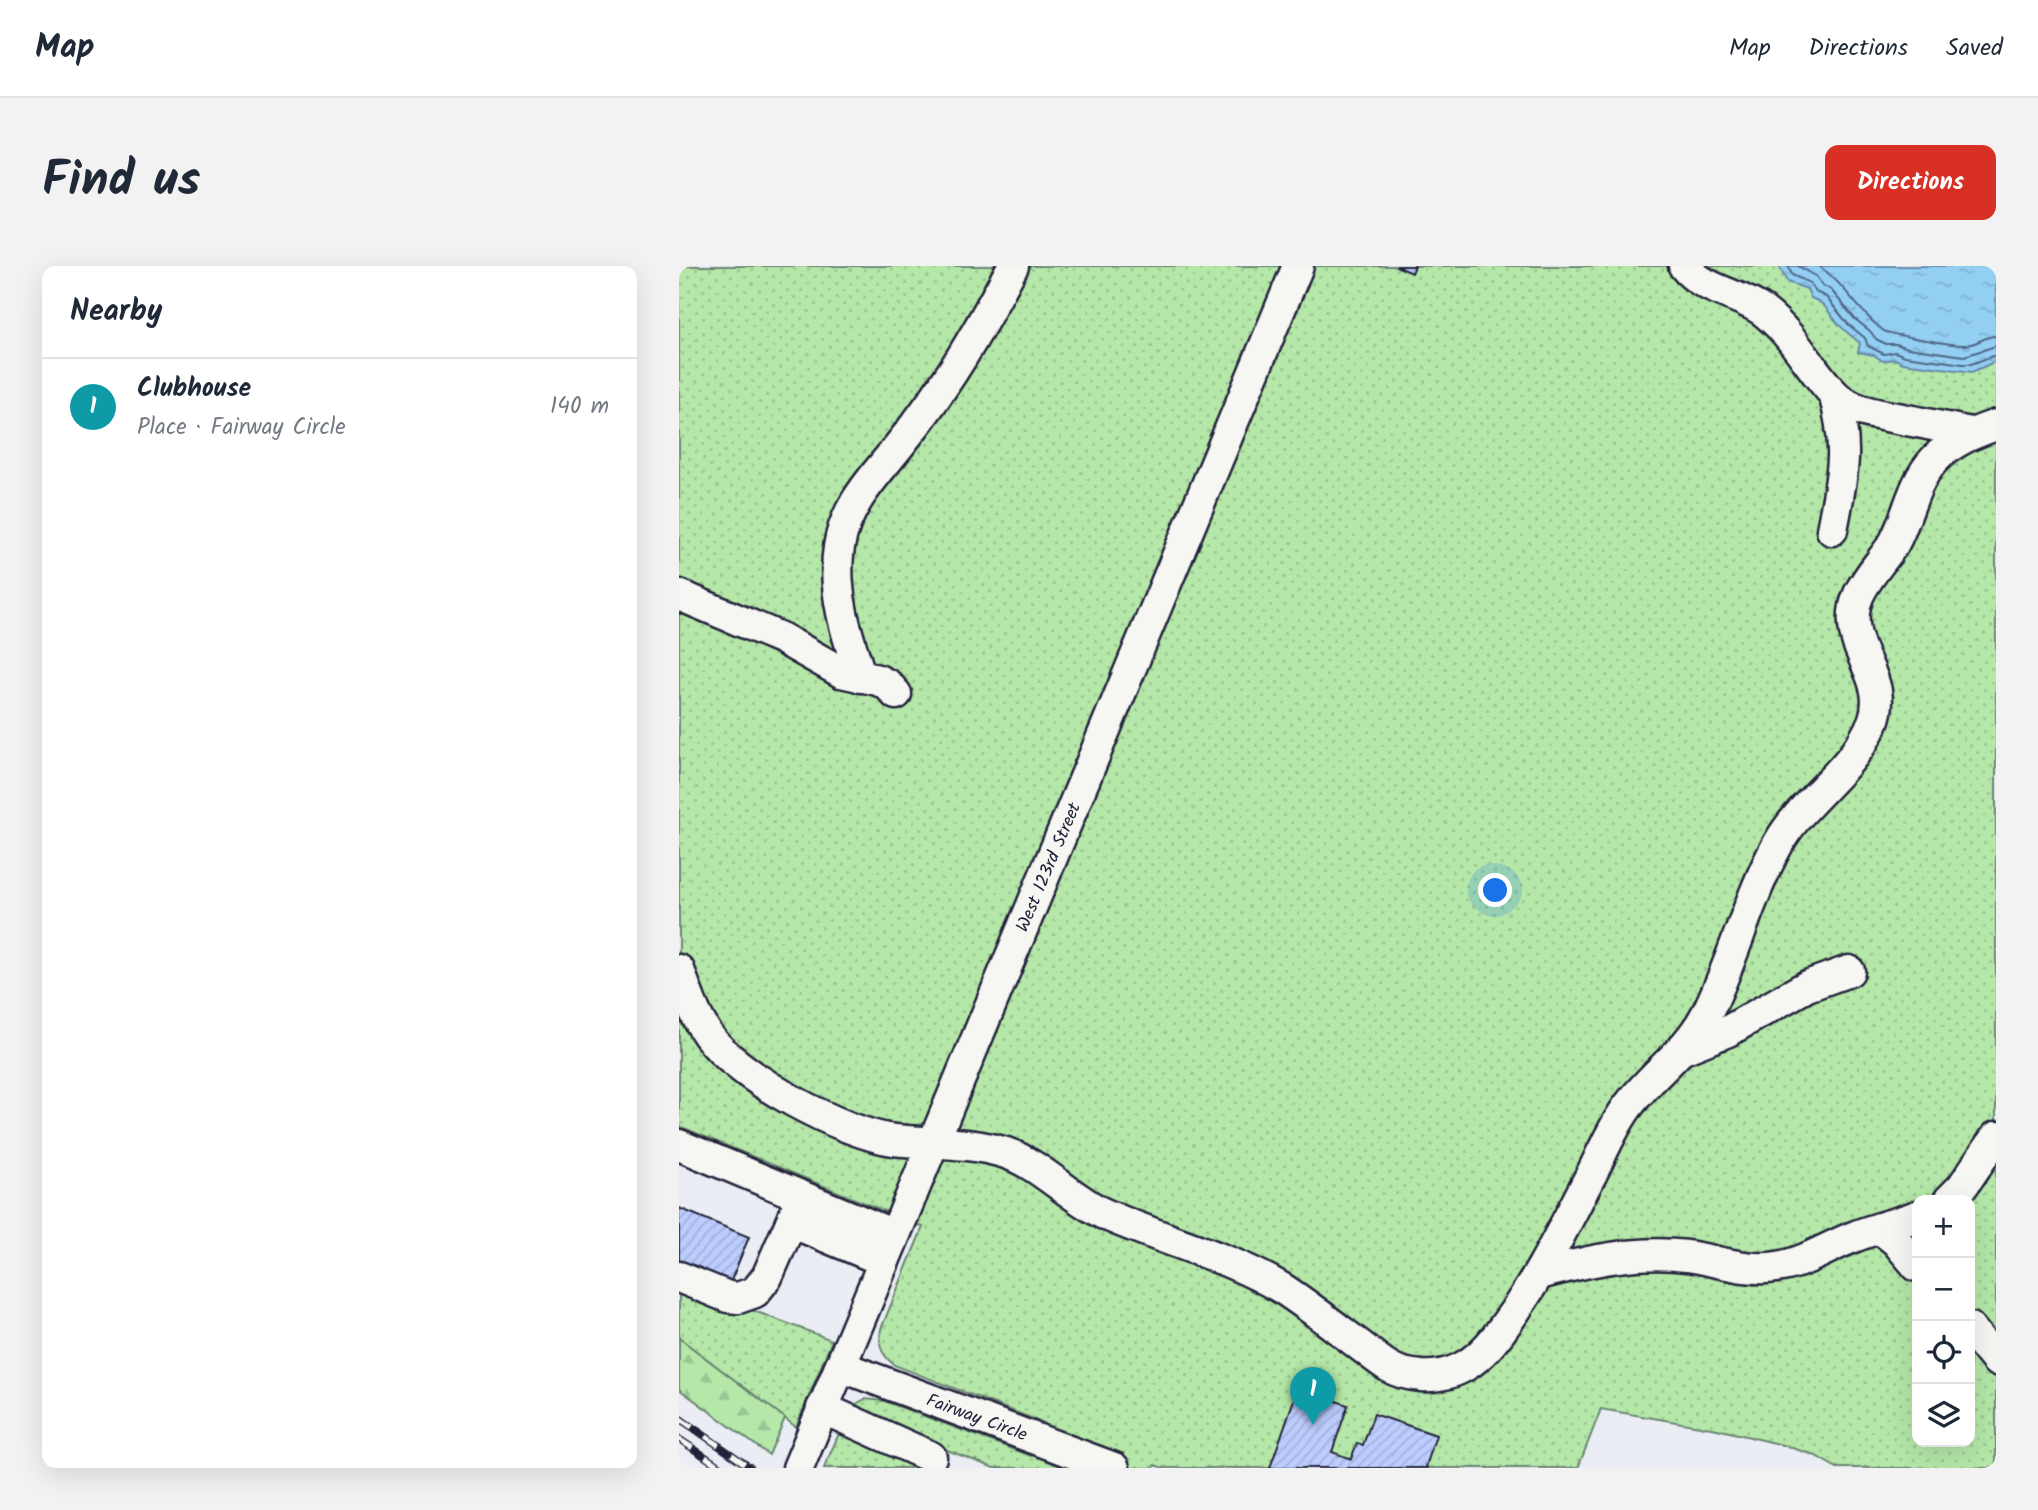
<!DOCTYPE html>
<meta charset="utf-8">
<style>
body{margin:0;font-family:Kalam,sans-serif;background:#f2f2f3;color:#1f2937}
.controls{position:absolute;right:21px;bottom:21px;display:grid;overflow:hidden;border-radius:14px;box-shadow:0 7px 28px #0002}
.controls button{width:63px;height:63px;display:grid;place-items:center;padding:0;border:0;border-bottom:2px solid #e0e1e3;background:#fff;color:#1f2937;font:35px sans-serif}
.you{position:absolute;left:817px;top:625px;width:24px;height:24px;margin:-18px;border:5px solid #fff;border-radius:50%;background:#1a73e8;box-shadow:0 0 0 10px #1a73e833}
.badge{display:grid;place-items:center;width:46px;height:46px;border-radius:50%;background:#d93025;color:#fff;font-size:23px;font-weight:700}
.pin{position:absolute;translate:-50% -58px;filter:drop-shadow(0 2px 4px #0008)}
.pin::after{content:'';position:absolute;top:37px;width:24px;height:21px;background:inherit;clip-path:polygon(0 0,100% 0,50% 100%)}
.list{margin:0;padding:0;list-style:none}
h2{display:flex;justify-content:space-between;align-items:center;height:91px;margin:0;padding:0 28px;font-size:30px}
h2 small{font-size:23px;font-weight:400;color:#747a83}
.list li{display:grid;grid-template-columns:46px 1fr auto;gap:21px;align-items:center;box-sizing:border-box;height:98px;padding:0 28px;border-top:2px solid #e0e1e3}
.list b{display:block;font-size:26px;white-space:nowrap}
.list p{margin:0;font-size:23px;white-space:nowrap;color:#747a83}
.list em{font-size:23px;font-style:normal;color:#747a83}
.icon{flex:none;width:38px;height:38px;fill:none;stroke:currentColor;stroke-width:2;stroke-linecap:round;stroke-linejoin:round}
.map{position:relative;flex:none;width:1317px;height:1202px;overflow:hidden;border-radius:14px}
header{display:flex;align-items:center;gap:42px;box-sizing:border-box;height:98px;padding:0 35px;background:#fff;border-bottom:2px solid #e0e1e3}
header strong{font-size:33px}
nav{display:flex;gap:38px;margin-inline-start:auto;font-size:24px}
.intro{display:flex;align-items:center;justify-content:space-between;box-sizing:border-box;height:168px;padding:0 42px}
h1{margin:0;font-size:49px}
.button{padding:18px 32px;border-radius:14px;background:#d93025;color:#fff;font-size:24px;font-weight:700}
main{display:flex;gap:42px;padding:0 42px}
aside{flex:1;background:#fff;border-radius:14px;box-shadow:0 7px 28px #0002}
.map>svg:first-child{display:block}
.grass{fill:url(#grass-dots);stroke:#6b8472;stroke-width:2;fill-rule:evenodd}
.forest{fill:url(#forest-firs);stroke:#6b8472;stroke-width:2}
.water{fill:url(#water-ripples);stroke:#6689a9;stroke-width:2}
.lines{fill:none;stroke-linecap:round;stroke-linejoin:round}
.shore{stroke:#4f6785;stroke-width:2}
.building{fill:url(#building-hatch);stroke:#22223b;stroke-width:2}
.minor-casing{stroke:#22223b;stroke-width:35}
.minor{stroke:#f6f6f2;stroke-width:30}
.rail-casing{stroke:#22223b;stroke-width:8}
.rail{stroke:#f6f6f2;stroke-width:5;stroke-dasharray:16;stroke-linecap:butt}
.labels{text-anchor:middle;stroke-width:5;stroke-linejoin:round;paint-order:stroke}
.street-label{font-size:18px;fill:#22223b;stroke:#f6f6f2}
</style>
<header>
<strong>Map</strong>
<nav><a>Map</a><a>Directions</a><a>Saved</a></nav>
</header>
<div class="intro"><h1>Find us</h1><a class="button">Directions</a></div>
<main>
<aside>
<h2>Nearby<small></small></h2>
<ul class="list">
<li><span class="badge" style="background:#0f9aa8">1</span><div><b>Clubhouse</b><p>Place · Fairway Circle</p></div><em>140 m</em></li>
</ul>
</aside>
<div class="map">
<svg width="1317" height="1202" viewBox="0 0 1317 1202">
<defs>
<pattern id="grass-dots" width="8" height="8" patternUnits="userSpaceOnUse" patternTransform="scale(1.75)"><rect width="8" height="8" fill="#b4e7a8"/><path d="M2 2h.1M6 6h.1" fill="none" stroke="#9ac692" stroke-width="1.8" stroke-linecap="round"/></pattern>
<pattern id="forest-firs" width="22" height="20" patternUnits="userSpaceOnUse" patternTransform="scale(1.75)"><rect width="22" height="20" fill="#b4e7a8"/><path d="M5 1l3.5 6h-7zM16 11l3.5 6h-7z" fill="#9ac692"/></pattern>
<pattern id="water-ripples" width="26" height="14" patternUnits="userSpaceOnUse" patternTransform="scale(1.75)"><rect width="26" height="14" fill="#93cef3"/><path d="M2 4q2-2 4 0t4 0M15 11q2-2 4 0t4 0" fill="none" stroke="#7eb1d1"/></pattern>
<pattern id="building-hatch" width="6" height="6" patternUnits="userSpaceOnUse" patternTransform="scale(1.75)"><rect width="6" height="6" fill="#bccdfd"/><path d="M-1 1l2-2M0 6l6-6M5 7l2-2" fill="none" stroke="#a1b0da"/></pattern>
</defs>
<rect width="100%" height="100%" fill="#eaeef4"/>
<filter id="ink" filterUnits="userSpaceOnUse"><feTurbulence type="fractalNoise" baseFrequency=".0143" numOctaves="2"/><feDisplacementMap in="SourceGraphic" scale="14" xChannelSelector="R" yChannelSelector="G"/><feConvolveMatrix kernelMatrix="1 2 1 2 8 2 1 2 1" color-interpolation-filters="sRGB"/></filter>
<g filter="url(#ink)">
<g class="grass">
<path d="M 0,0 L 1317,0 L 1317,1202 L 1158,1202 L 1135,1189 L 1104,1179 L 1038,1163 L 922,1143 L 899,1202 L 484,1202 L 476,1199 L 475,1202 L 315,1202 L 197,1157 L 172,1141 L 186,1133 L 205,1135 L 352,1190 L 365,1157 L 215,1099 C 202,1088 199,1080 202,1063 L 244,961 L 0,860 ZM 1238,934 L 1291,934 L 1291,1176 L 1238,1176 Z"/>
<polygon points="0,1017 153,1074 117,1161 0,1072"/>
<polygon points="161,1165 247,1202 145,1202"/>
</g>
<polygon class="forest" points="0,1072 106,1152 90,1189 0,1123"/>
<path class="water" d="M 1100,0 L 1317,0 L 1317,95 L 1293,106 L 1224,97 L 1216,93 L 1204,95 L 1195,89 L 1179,86 L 1181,77 C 1172,70 1163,63 1156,54 C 1147,43 1146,37 1132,32 L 1128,23 L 1108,16 Z"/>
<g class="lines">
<g class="shore">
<polyline points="1109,0 1113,9 1131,17 1137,26 1147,31 1170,59 1186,72 1189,80 1205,88 1216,86 1226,90 1284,98 1292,98 1317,89"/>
<polyline points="1119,0 1137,10 1143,19 1152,24 1176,53 1191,65 1197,73 1207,78 1217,78 1229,82 1285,90 1317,80"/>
<path d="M 1140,0 C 1166,18 1180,47 1205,65 C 1209,68 1279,80 1286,79 C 1297,79 1306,70 1317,70"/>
</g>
</g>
<g class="building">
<polygon points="717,0 736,0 733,7"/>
<polygon points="0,942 70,971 51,1017 0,995"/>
<polygon points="619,1122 669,1139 653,1186 672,1193 678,1177 684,1179 695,1148 757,1169 747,1201 749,1202 591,1202"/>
</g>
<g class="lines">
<g class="minor-casing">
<g id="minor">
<path d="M 1005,0 C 1023,24 1061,28 1084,45 C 1114,68 1129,100 1154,127 C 1175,148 1201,148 1228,154 C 1250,158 1271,163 1292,167"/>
<path d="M 1153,264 C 1163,211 1171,182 1155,128"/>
<polyline points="0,329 102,372 162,406 199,414 209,419 217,428"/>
<path d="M 182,411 C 168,370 153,325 160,281 C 166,240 195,211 219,181 C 235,161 250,141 264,120 C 290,82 312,41 334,0"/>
<path d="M 0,704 C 8,726 15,749 29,769 C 58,811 165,868 215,874 C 253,878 290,875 327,887 C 362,899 389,930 423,947 C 482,974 548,989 604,1023 C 630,1040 654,1059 679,1078 C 690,1086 701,1096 712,1102 C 720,1107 733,1109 742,1110 C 755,1111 771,1108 782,1102 C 800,1093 815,1075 826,1059 C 861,1012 886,958 913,907 C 924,885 933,863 947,843 C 971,809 1007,787 1027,749 C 1055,694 1069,632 1099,578 C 1124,533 1174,505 1194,456 C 1209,418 1177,392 1175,358 C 1174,348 1176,337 1180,328 C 1189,309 1204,294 1215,277 C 1230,249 1233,218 1255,194 C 1273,175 1294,167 1317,159"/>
<polyline points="1004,783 1049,765 1128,720 1170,705"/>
<polyline points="0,879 215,969"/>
<polyline points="1270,934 1283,921 1317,871"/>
<polyline points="112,956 205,995"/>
<polyline points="1202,963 1217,975 1238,1000"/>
<path d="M 860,1008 C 909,995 956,984 1008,990 C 1037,994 1067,1006 1098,1001 C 1127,997 1150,980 1177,970 C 1197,962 1218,958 1238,950"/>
<polyline points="0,1011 49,1031 59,1032 76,1026 88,1011 123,931"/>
<polyline points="1291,1062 1317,1094"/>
<polyline points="161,1100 435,1202"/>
<polyline points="143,1142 252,1191"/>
<polyline points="119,1202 619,0"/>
</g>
</g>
<use href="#minor" class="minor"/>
<g class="rail-casing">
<g id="rail">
<polyline points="0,1152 72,1202"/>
<polyline points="0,1173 43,1202"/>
</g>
</g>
<use href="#rail" class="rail"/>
</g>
</g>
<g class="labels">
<g class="street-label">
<text transform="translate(369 601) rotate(-67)" y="6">West 123rd Street</text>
<text transform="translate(298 1151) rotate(20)" y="6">Fairway Circle</text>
</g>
</g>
</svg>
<div class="controls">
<button>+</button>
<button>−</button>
<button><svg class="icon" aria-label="locate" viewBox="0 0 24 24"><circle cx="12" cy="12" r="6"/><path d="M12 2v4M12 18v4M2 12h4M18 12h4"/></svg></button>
<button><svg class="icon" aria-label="layers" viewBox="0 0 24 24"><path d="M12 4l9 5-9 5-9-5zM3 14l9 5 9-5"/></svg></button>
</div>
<div class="you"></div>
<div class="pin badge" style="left:634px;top:1159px;background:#0f9aa8">1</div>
</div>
</main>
